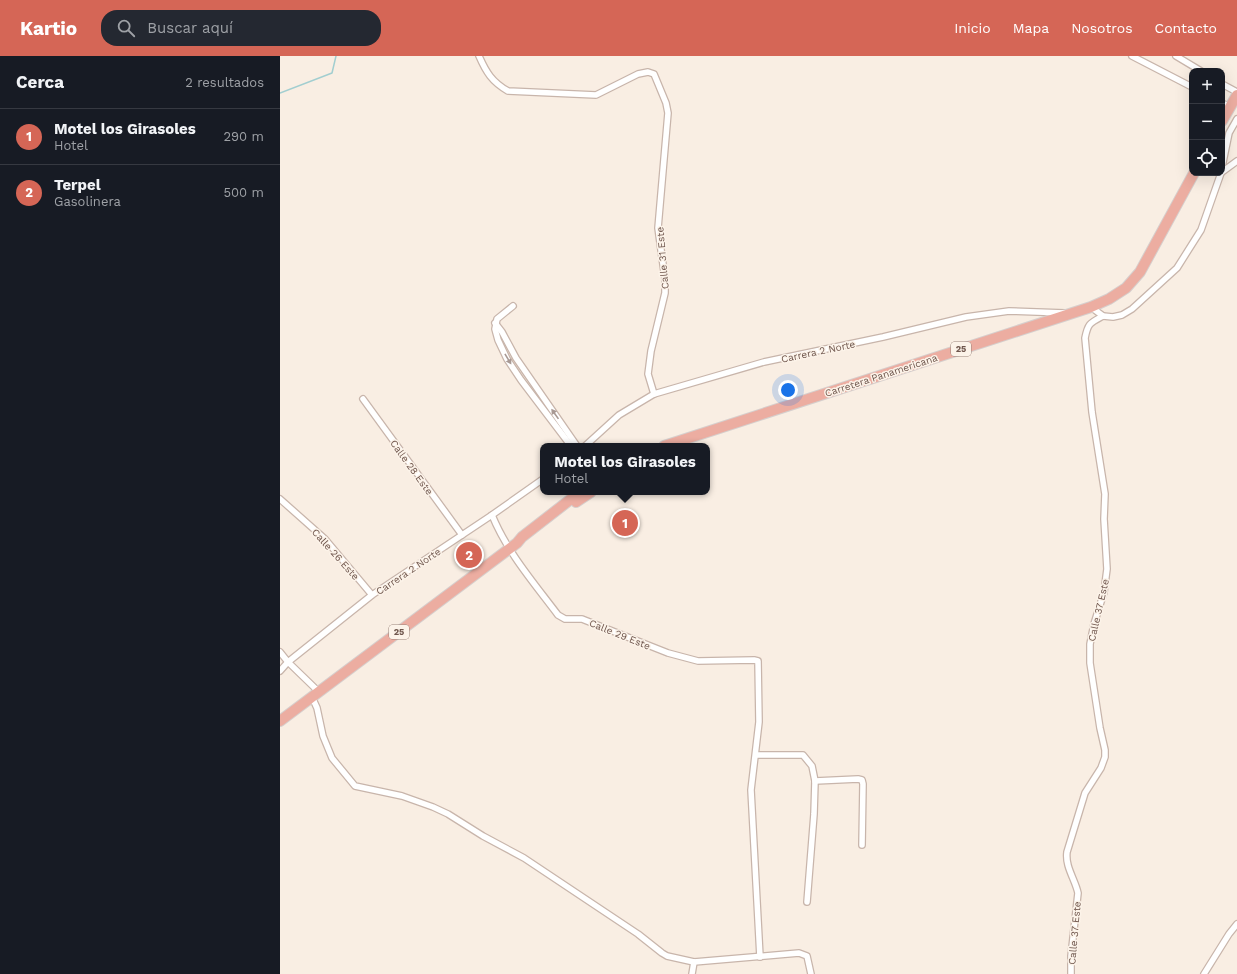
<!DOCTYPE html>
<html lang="es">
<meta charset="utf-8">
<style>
body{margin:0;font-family:"Work Sans",sans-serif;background:#242831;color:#f1f3f6}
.controls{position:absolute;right:12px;top:12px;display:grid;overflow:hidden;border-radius:8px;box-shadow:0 4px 16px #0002}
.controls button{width:36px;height:36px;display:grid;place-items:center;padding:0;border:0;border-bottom:1px solid #363941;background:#171b24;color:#f1f3f6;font:20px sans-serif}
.you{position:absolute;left:508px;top:334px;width:14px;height:14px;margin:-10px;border:3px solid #fff;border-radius:50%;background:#1a73e8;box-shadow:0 0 0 6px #1a73e833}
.badge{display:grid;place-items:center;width:26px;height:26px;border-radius:50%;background:#d56656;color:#fff;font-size:13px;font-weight:700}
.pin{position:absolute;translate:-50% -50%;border:2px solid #fff;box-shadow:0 1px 4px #0006}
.popup{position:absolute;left:260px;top:387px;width:170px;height:52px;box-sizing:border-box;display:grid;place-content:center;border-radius:8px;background:#171b24;filter:drop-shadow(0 1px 3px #0005);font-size:13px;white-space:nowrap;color:#9ea1a6}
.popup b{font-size:15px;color:#f1f3f6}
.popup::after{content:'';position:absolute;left:50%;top:100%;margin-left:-8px;border:8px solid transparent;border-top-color:#171b24}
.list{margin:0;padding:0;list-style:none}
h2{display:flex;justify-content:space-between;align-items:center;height:52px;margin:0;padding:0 16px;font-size:17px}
h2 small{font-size:13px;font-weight:400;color:#9ea1a6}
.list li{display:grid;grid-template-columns:26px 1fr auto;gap:12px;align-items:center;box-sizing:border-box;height:56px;padding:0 16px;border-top:1px solid #363941}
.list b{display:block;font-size:15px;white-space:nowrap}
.list p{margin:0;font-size:13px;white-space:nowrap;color:#9ea1a6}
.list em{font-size:13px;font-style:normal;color:#9ea1a6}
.icon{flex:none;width:22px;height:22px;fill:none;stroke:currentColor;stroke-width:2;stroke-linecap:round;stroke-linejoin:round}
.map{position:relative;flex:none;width:957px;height:918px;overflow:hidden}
header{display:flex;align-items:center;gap:24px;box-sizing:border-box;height:56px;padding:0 20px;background:#d56656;color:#fff}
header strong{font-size:19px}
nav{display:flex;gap:22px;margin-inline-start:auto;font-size:14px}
.search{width:280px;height:36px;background:#242831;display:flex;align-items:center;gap:10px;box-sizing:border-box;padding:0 14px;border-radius:16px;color:#9ea1a6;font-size:15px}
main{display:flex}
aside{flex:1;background:#171b24}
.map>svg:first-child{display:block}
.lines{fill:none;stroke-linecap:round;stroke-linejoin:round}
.stream{stroke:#a2ced0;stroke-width:1.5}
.street-casing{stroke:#c8b5ab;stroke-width:8}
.highway-casing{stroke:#d6cfcd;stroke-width:12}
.street{stroke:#fff;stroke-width:5.5}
.highway{stroke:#ecada1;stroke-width:10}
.oneway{fill:#a89994}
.labels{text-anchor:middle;stroke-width:3;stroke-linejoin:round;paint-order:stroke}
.shield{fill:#fcf3e9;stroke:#99847b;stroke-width:1}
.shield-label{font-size:9px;font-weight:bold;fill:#6e554c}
.street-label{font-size:10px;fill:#6e554c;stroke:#fcf3e9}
</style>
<header>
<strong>Kartio</strong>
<div class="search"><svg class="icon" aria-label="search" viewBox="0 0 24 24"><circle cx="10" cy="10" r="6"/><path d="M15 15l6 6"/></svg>Buscar aquí</div>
<nav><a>Inicio</a><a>Mapa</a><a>Nosotros</a><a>Contacto</a></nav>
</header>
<main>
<aside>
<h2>Cerca<small>2 resultados</small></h2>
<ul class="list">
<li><span class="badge">1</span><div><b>Motel los Girasoles</b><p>Hotel</p></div><em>290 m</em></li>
<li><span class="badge">2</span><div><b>Terpel</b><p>Gasolinera</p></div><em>500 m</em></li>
</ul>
</aside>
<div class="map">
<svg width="957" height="918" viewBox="0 0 957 918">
<rect width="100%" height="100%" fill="#f9eee3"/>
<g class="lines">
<polyline class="stream" points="0,37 52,17 56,0"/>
<g class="street-casing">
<g id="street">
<path d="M 199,0 C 206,16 212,26 228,35 L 316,39 L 358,18 L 368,16 L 374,18 L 386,47 L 388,57 L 378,172 L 385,223 L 385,237 L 371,295 L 368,318 L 374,338"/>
<polyline points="852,0 912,31"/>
<polyline points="896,0 921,15"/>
<polyline points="942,28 957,36"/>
<polyline points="942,47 950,51"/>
<polyline points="942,111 949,77 957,63"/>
<polyline points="942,116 957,105"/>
<polyline points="233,250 217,263 215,273 218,284 227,303 241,324 291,390"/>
<polyline points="811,251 823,260 833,261 842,259 852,253 897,212 921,174 941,117"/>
<polyline points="215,267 222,276 236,302 297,390"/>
<polyline points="83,343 182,479"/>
<polyline points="305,390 339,359 374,338 484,306 603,281 686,261 729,255 785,257"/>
<polyline points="0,443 45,483 92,539"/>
<path d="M 212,459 C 227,496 254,527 278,559 L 285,563 L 302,563 L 388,597 L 418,605 L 474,604 L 478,605 L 479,666 L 471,734 L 480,901"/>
<polyline points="0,596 8,606 39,636"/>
<polyline points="0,615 8,606 92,539 212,459 263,423"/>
<polyline points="32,641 37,652 43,680 52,702 75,730 122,740 153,751 168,758 203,780 244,802 358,878 382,897 387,900 414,906 519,897 527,900 531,918"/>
<polyline points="476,699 523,699 532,710 535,725 534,758 527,846"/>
<polyline points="535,725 578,723 582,724 583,728 582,789"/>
<polyline points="412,918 414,906"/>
<path d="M 791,918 L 791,900 L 798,837 C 795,823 785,811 787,796 L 805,737 L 821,712 L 825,701 L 825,694 L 820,672 L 810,607 L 810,588 L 814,568 L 824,536 L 827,513 L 824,463 L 825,438 L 812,356 L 805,282 C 808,267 810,267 823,260"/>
<polyline points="924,918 949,878 957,868"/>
</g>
</g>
<g class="highway-casing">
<g id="highway">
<polyline points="942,65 957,39"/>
<polyline points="384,390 811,251 829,243 846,232 860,216 914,117"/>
<polyline points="296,446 311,436"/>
<polyline points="0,665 237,487 242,481 300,436"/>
</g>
</g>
<use href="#street" class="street"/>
<use href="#highway" class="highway"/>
</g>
<defs><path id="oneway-solid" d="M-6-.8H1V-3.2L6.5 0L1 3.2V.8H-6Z"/></defs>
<g class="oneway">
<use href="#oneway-solid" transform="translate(228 303) rotate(59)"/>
<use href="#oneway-solid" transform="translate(275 358) rotate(-125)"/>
</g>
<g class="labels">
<g class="shield">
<rect x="671" y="286" width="20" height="14" rx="3"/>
<rect x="109" y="569" width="20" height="14" rx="3"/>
</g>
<g class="shield-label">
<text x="681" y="296">25</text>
<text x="119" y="579">25</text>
</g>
<g class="street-label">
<text transform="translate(382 202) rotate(-95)" y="4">Calle 31 Este</text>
<text transform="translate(538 295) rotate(-12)" y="4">Carrera 2 Norte</text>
<text transform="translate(601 319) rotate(-18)" y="4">Carretera Panamericana</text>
<text transform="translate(132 411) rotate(54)" y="4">Calle 28 Este</text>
<text transform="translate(56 498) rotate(48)" y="4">Calle 26 Este</text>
<text transform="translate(128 515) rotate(-34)" y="4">Carrera 2 Norte</text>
<text transform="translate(818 554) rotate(-77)" y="4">Calle 37 Este</text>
<text transform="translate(340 578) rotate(22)" y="4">Calle 29 Este</text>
<text transform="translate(794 877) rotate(-85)" y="4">Calle 37 Este</text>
</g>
</g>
</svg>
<div class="controls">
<button>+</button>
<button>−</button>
<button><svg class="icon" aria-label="locate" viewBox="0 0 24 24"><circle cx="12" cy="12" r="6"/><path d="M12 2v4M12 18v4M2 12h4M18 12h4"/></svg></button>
</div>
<div class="you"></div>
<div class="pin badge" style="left:345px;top:467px">1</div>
<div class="popup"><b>Motel los Girasoles</b>Hotel</div>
<div class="pin badge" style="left:189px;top:499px">2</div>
</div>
</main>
